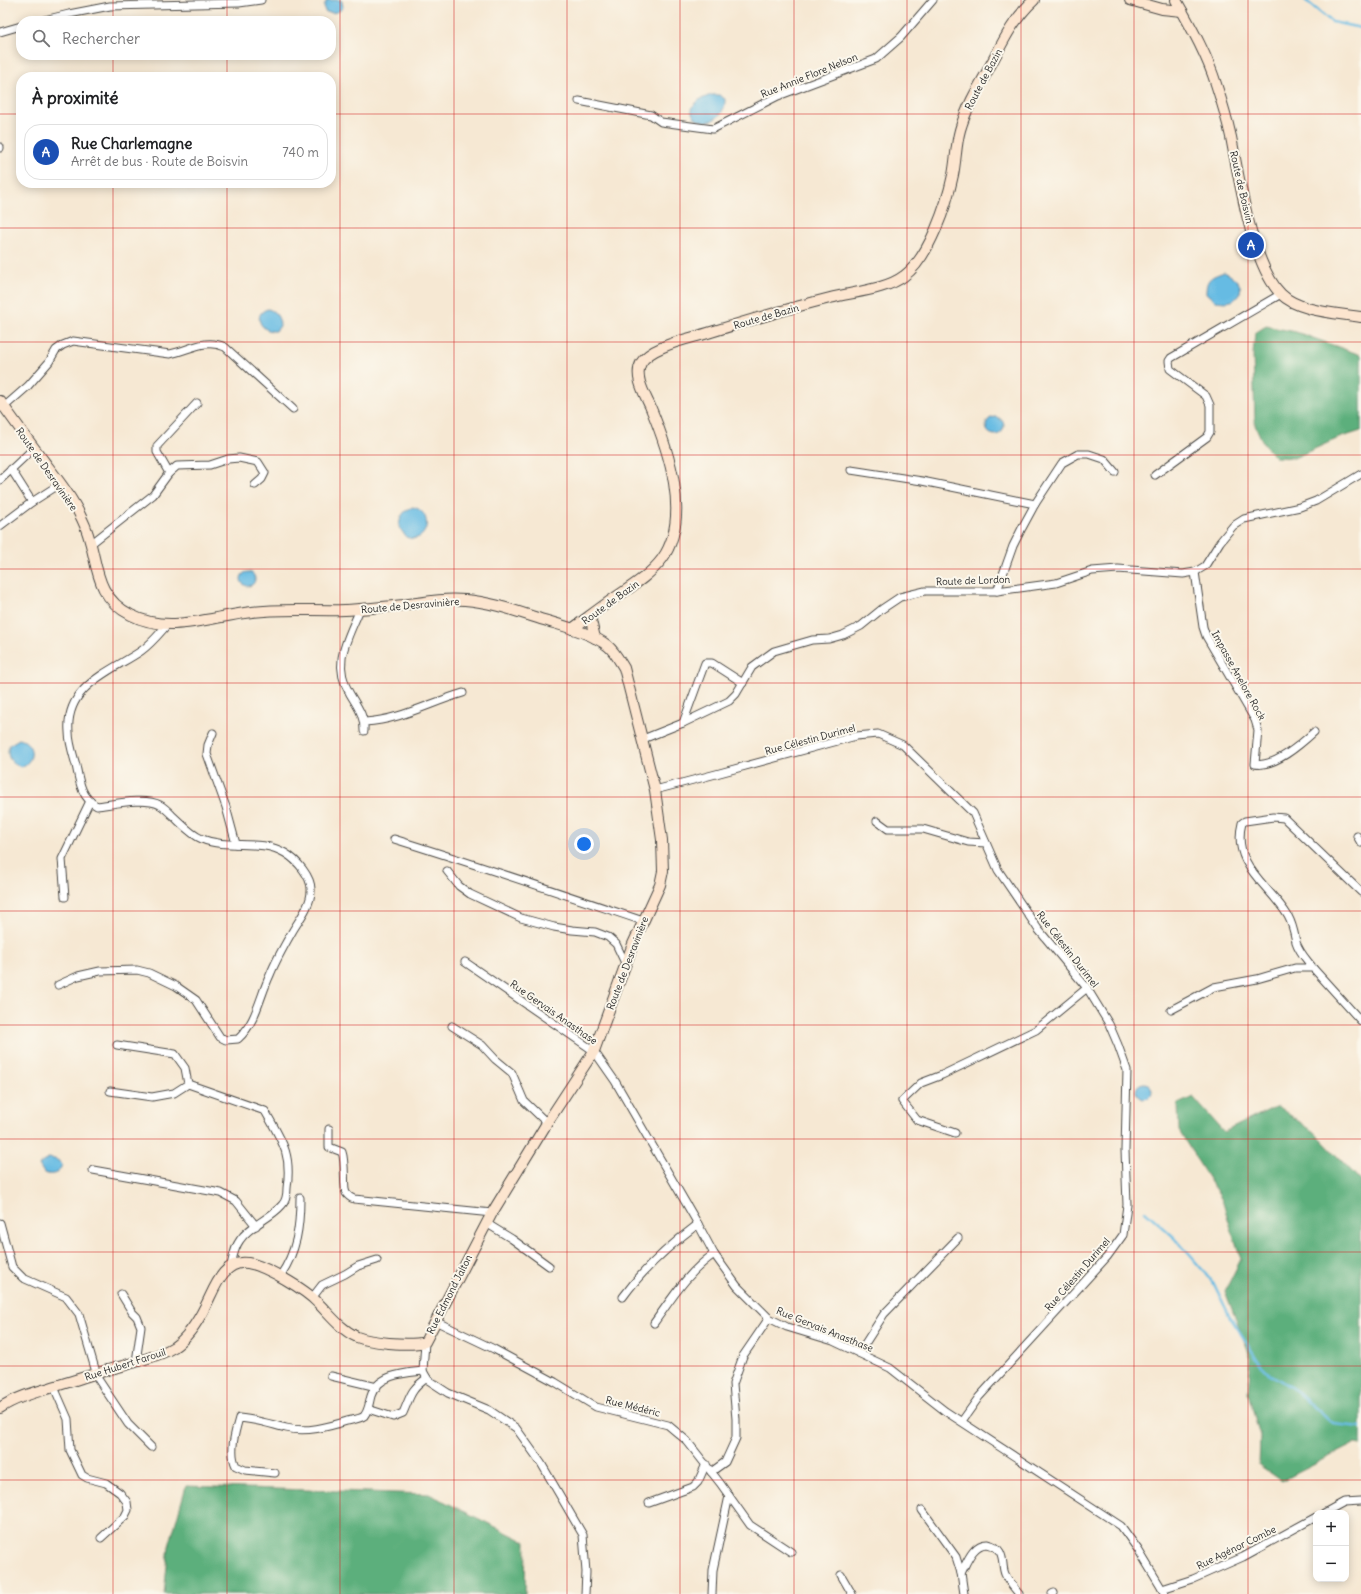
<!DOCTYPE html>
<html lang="fr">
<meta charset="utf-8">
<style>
body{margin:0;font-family:Delius,sans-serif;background:#f2f2f2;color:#202124}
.controls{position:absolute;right:12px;bottom:12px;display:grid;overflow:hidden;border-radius:8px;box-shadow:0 2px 10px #0003}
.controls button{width:36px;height:36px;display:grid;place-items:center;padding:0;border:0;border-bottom:1px solid #e0e0e0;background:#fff;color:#202124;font:20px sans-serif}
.you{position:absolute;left:584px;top:844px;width:14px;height:14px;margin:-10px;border:3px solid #fff;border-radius:50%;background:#1a73e8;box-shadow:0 0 0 6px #1a73e833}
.badge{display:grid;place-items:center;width:26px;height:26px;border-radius:50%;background:#1a73e8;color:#fff;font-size:13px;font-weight:700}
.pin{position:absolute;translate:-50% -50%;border:2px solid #fff;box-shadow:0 1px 4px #0006}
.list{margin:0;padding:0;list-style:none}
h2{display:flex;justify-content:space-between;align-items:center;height:52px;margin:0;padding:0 16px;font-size:17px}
h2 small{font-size:13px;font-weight:400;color:#757577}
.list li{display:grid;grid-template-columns:26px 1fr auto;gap:12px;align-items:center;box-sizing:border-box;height:56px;margin:0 8px 8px;padding:0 8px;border:1px solid #e0e0e0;border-radius:16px}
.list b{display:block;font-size:15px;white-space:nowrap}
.list p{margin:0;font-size:13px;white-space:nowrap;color:#757577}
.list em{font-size:13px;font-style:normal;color:#757577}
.icon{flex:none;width:22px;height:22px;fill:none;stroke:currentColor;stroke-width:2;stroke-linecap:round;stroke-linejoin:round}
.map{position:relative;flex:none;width:1361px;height:1594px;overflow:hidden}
.search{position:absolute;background:#fff;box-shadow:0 2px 10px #0003;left:16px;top:16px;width:320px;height:44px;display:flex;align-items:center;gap:10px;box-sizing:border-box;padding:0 14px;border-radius:16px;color:#757577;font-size:15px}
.panel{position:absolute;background:#fff;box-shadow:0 2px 10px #0003;left:16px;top:72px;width:320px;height:116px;border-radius:16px}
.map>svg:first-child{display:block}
.forest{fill:#5caf7c;stroke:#446d54}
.water{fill:#66bbe3;stroke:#487387}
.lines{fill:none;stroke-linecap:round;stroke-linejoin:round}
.stream{stroke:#66bbe3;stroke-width:2.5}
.street-casing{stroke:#494744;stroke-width:9}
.secondary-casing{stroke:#494744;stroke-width:12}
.street{stroke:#fff;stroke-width:7}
.secondary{stroke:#fce5cf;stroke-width:10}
.grid{fill:none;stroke:#d62828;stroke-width:1;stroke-opacity:0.55}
.labels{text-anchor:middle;stroke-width:4;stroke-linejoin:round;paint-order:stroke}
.street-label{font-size:10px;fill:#2b2b2b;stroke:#fbf7ec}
</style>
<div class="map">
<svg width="1361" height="1594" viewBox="0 0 1361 1594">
<rect width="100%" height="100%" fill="#fbf7ec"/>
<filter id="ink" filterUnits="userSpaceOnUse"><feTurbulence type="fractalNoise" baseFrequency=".025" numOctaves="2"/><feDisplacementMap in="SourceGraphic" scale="8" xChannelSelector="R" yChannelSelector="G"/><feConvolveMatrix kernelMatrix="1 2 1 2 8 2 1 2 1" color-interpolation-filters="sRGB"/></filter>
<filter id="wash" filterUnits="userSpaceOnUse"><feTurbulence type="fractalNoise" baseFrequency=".012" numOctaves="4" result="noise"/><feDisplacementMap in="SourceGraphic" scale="16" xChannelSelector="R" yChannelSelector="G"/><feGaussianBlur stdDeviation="0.9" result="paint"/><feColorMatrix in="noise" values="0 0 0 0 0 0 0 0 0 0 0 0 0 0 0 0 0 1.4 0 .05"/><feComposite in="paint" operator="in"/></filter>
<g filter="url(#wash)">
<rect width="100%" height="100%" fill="#f6e8d3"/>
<g class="forest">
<polygon points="1266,326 1296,332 1361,355 1361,431 1339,438 1294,458 1275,457 1264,445 1255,425 1253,354 1255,333"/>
<polygon points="1193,1097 1224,1132 1277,1106 1314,1132 1361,1181 1361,1445 1354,1444 1282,1481 1259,1465 1260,1437 1248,1393 1251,1359 1225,1291 1241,1259 1222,1200 1179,1131 1178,1104"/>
<polygon points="186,1486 429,1494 526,1542 525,1594 164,1594 169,1546"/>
</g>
<g class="water">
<path d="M 327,0 L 341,0 L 342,2 L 343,7 C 338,14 333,13 325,12 L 324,6 Z"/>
<path d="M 711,95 L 719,95 L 725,99 C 726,124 693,130 691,108 L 699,100 Z"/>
<path d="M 1224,272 C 1233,276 1246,285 1238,296 C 1236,298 1234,301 1231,301 C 1226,303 1219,301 1215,301 L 1206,293 C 1206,278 1211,277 1224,272 Z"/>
<path d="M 268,309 C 275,311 280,317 280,326 L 276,331 C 260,333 252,313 268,309 Z"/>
<circle cx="995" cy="426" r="9"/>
<path d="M 413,507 C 435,512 428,546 406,537 L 399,527 C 400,516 403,511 413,507 Z"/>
<circle cx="248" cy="579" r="7"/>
<path d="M 19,739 C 34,742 36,761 21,767 C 10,763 6,757 9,745 Z"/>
<circle cx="1144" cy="1091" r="8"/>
<path d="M 48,1158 C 54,1159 59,1159 62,1165 C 59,1172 56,1175 48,1174 L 44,1173 L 39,1165 Z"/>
</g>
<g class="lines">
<g class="stream">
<polyline points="1305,0 1332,22 1361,28"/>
<polyline points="1145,1211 1175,1238 1213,1282 1229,1315 1264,1370 1298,1392 1333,1424 1361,1427"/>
</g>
</g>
</g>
<g filter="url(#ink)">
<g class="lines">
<g class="street-casing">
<g id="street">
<polyline points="40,21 69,14 110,6 239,3 261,0"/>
<polyline points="0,32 21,26"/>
<polyline points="579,101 651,115 661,122 713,129 778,96 876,59 901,37 933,0"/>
<polyline points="0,148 0,147"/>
<path d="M 4,407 L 28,386 L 49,362 L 56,350 L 63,345 L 73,341 L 170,354 C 190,350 205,338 225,347 L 293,409"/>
<polyline points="11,469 32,502"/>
<polyline points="851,470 922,481 1035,504"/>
<polyline points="169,473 157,452 157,446 197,403"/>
<polyline points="1155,475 1207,437 1210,432 1210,405 1206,396 1170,369 1169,361 1171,358 1281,294"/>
<polyline points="0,480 34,448"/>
<polyline points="0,526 32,502 60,484"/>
<polyline points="92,543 153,495 169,473 177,466 210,465 228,459 239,458 258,462 265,473 262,479 255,485"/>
<path d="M 1195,572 L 1203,627 L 1206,636 L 1255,720 L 1258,730 L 1255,764 C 1274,768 1301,744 1314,732"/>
<polyline points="997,591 1013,546 1022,528 1035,504 1062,463 1078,454 1089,454 1104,459 1115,472"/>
<path d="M 360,609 C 348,639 331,663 350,694 C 357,706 365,716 364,731"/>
<path d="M 365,722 C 400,720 429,703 463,693"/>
<polyline points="683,723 705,663 712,663 743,683"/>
<polyline points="213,733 208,745 207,754 226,807 236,844"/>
<polyline points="643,739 683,723 729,701 736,694 752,667 774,651 812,640 829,639 843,635 861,626 882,609 900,597 925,591 997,591 1056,583 1092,571 1118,569 1183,574 1195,572 1205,566 1220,542 1233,526 1244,519 1300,507 1316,501 1361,474"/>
<polyline points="655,790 716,774 856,736 878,734 903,745 973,813 998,870 1038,929 1087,988 1109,1024 1118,1045 1127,1070 1125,1150 1127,1205 1123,1235 1107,1257 979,1397 962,1421"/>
<polyline points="877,821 888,829 923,829 968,842 986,843"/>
<polyline points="1357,836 1361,843"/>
<path d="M 394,839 C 478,865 560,893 643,921"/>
<polyline points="447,871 459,886 470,894 521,918 554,927 572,930 595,932 608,937 616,944 626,965"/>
<polyline points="65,897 62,859 90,801"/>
<polyline points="465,962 594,1051 615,1081 698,1224 714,1254 737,1286 769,1318 787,1327 833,1341 890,1368 945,1411 1121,1526 1139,1551 1165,1594"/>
<path d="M 1313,968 C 1307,960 1299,952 1296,942 C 1294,932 1293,925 1288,916 C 1270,885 1231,866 1242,823 L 1245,821 L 1273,817 L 1284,818 L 1361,892"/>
<path d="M 58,985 L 78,976 L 100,971 L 137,970 L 149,973 L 176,986 L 196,1000 L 220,1037 L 226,1040 L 238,1039 C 256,1023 260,996 270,975 C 276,960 284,946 292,932 C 299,920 311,905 311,891 C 312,877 297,860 285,853 C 260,838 229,850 202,839 C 190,834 181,823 172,815 C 168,811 164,807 160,805 C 145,797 114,804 97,806 C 81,798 79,780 76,765 C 73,754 69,743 69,732 C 65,686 110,672 141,651 C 151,644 159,634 167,625"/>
<polyline points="1171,1010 1214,987 1257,979 1295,968 1313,968 1361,1021"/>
<polyline points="452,1026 482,1045 495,1059 512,1073 524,1101 547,1123"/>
<path d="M 188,1084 L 265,1111 C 282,1141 292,1153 287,1188 C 287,1194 286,1201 282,1205 C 270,1219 250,1225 240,1240 C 234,1248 233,1257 231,1266"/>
<polyline points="110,1091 152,1097 174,1093 188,1084 185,1068 175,1054 117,1045"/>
<path d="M 329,1129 L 329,1147 L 342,1152 C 346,1163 343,1187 346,1193 C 348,1196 351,1198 354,1199 L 492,1213"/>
<polyline points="955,1133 917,1120 902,1101 921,1083 942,1075 1036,1030 1087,988"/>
<polyline points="93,1170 221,1193 236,1201 256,1226"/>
<polyline points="0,1223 12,1267 23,1278 66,1297 79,1314 98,1379 128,1424 151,1447"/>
<polyline points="486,1223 512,1239 549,1266"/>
<path d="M 280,1276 C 297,1252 300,1226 300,1198"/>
<polyline points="121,1294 132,1312 137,1317 141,1327 136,1362"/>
<path d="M 623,1297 C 644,1268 670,1245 698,1224"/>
<polyline points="312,1298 322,1285 345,1274 358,1266 377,1260"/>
<polyline points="435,1321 494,1349 555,1382 596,1407 668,1425 687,1441 720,1483 750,1525 791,1552"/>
<path d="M 654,1323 C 672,1298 688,1272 714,1254"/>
<polyline points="425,1342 423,1371 428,1380 448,1393 489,1410 516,1428 541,1463 583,1535 586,1572 585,1594"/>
<polyline points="859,1353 884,1314 958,1238"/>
<polyline points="331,1376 377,1387"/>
<polyline points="54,1387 68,1419 70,1450 82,1475 87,1478 106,1483 120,1493 127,1502 128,1510 125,1516 101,1538"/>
<path d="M 368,1409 L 393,1417 L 403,1413 C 411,1395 410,1390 427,1378"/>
<polyline points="711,1472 725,1462 736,1438 736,1419 733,1384 743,1356 769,1318"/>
<path d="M 275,1473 L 245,1470 L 236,1466 C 229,1453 235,1432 239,1418 C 255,1419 270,1424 286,1428 C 306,1433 328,1427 347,1421 C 351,1420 360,1419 364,1416 C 369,1410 369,1403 371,1396 C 378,1374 405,1373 423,1371"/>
<polyline points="649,1503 693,1487 698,1482 706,1464"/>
<polyline points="922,1510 956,1557 961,1573 964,1594"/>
<polyline points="1324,1513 1344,1502 1361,1501"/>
<path d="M 961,1573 C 967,1562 973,1544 987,1544 C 992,1545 997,1547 1000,1552 C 1004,1559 1002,1567 1005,1574 C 1008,1581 1014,1588 1019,1594"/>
<polyline points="841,1575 852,1594"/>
<polyline points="1162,1589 1193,1579 1243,1557 1316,1517"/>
<polyline points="712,1594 713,1570 729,1496"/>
<polyline points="1052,1594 1054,1593"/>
</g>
</g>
<g class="secondary-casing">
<g id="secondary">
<polyline points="1130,0 1162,9 1182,11"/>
<path d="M 1176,0 C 1191,27 1207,55 1216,84 C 1222,102 1227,119 1231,137 C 1239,178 1252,265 1281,294 C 1299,312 1337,313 1361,317"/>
<path d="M 0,401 C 15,422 30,443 46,464 C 59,481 73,499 82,519 C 100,554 89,594 131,615 C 169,635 213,616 252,612 C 283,608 314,611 345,610 C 365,609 384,607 403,605 C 424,602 444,598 465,600 C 492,602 518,612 544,620 C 563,626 592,633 608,646 C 615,652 619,660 624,668 L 655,790 L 662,840 L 663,871 L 660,885 L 633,944 L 594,1051 L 547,1123 L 492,1213 L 425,1342 C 414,1345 401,1344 389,1343 C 378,1342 367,1341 357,1337 C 341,1330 330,1315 318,1303 C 306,1290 266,1266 248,1263 C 223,1259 214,1290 205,1307 C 198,1321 187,1338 174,1347 C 160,1356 141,1360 126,1365 C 102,1371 79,1379 56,1386 C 37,1392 16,1397 0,1408"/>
<polyline points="590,616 595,638"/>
<path d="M 572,629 C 587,618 601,607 616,597 C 632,586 650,575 662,559 C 692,517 668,449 650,406 C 644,393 634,376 641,363 C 645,356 656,350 663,347 C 678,340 696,337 711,332 C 750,320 790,308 830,298 C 852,292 886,290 904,276 C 929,258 947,204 953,175 C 956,160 956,144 960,130 C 966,109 976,91 987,72 C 1001,46 1012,20 1034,0"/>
</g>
</g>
<use href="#street" class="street"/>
<use href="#secondary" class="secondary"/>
</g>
</g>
<path class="grid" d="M 113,0 L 113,21M 227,0 L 227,21M 340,0 L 340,1594M 454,0 L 454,1594M 567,0 L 567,1594M 680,0 L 680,1594M 794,0 L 794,1594M 907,0 L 907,1594M 1021,0 L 1021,1594M 1134,0 L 1134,1594M 1248,0 L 1248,1594M 113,55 L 113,77M 227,55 L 227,77M 0,114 L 21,114M 331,114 L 1361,114M 113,183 L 113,1594M 227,183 L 227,1594M 0,228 L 1361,228M 0,342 L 1361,342M 0,455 L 1361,455M 0,569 L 1361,569M 0,683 L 1361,683M 0,797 L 1361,797M 0,911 L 1361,911M 0,1025 L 1361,1025M 0,1139 L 1361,1139M 0,1252 L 1361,1252M 0,1366 L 1361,1366M 0,1480 L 1361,1480"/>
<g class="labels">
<g class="street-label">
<text transform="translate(809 75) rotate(-22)" y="4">Rue Annie Flore Nelson</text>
<text transform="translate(983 79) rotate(-62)" y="4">Route de Bazin</text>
<text transform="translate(1242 187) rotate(77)" y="4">Route de Boisvin</text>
<text transform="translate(766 316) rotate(-16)" y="4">Route de Bazin</text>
<text transform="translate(47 469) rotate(55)" y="4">Route de Desravinière</text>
<text transform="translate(973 580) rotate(-2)" y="4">Route de Lordon</text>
<text transform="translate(610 602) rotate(-36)" y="4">Route de Bazin</text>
<text transform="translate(410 605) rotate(-5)" y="4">Route de Desravinière</text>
<text transform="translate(1239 675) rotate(61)" y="4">Impasse Anelore Rock</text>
<text transform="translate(810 739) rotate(-15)" y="4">Rue Célestin Durimel</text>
<text transform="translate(1068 949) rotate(52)" y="4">Rue Célestin Durimel</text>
<text transform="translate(627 963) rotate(-69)" y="4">Route de Desravinière</text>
<text transform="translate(554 1012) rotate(35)" y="4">Rue Gervais Anasthase</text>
<text transform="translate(1077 1274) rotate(-49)" y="4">Rue Célestin Durimel</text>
<text transform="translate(449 1294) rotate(-63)" y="4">Rue Edmond Jalton</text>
<text transform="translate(825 1329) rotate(22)" y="4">Rue Gervais Anasthase</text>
<text transform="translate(125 1364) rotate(-18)" y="4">Rue Hubert Farouil</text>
<text transform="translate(633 1406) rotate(14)" y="4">Rue Médéric</text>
<text transform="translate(1236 1547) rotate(-26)" y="4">Rue Agénor Combe</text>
</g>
</g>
</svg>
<div class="controls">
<button>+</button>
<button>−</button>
</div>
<div class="you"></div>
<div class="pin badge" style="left:1251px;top:245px;background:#1a4fb4">A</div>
<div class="search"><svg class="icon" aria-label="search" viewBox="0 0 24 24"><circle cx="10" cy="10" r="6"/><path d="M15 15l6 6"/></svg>Rechercher</div>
<section class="panel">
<h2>À proximité<small></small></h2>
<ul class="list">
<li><span class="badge" style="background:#1a4fb4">A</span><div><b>Rue Charlemagne</b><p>Arrêt de bus · Route de Boisvin</p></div><em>740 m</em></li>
</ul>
</section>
</div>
